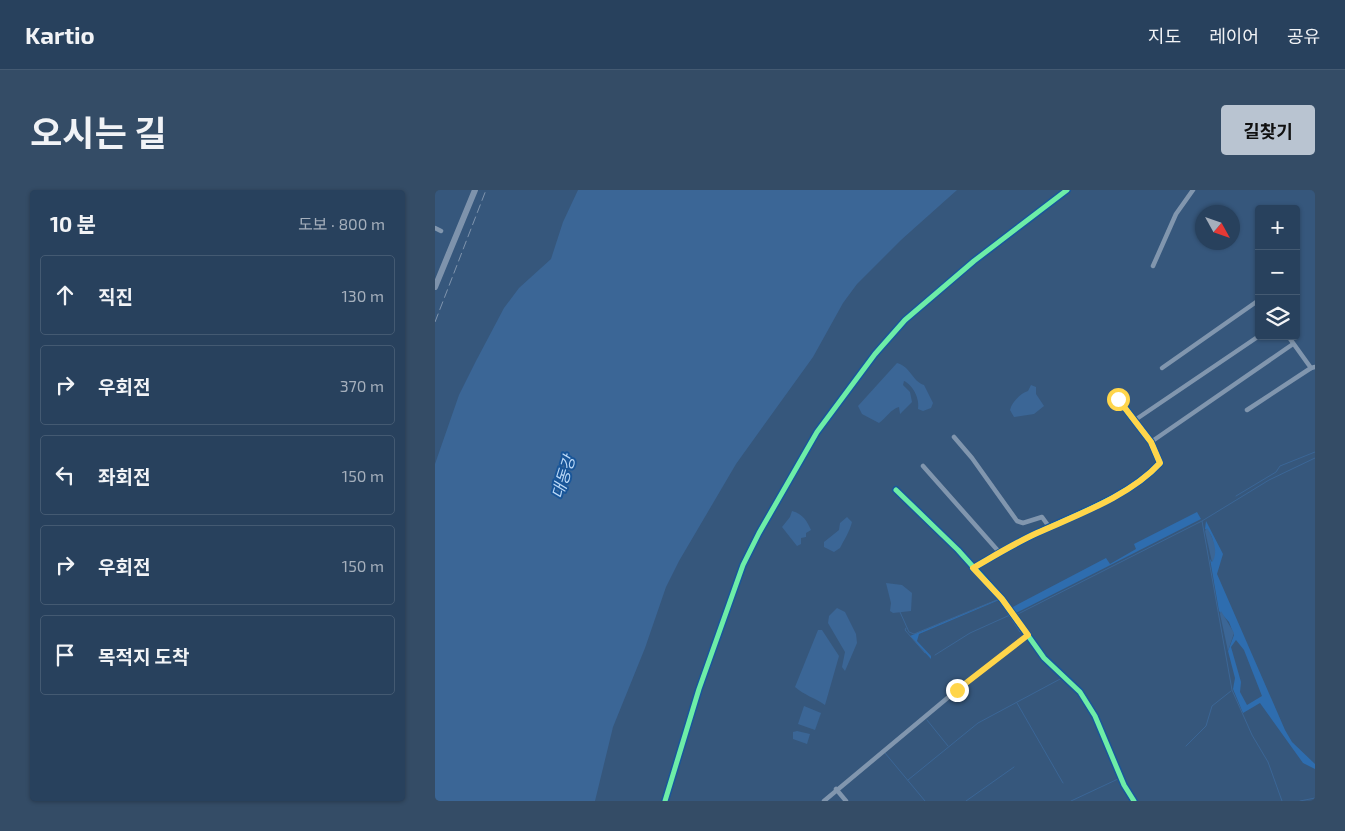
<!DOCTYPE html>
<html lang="ko">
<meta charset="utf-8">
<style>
body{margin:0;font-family:"Exo 2","Noto Sans KR",sans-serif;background:#344c66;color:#f1f3f6}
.controls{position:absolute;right:15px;top:15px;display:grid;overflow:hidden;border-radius:5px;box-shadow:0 1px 4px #0004}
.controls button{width:45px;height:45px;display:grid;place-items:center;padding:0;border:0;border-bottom:1px solid #445a72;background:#28415d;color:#f1f3f6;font:25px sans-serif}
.compass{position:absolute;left:760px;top:15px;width:45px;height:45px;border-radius:50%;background:#28415d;box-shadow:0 1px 4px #0004;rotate:130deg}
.stop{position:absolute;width:15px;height:15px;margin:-11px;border:4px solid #ffd54a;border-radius:50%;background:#fff}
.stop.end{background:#ffd54a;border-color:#fff;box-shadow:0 1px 5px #0008}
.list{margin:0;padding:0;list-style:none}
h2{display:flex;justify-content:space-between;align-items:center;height:65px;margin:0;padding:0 20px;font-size:21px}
h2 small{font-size:16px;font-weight:400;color:#a5afbc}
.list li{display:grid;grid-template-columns:32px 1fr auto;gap:15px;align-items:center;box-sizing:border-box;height:80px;margin:0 10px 10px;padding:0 10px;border:1px solid #445a72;border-radius:5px}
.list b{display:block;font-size:19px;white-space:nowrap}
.list em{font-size:16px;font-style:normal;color:#a5afbc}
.icon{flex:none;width:28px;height:28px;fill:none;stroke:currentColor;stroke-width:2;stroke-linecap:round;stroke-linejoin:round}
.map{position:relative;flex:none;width:880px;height:611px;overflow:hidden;border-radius:5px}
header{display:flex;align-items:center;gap:30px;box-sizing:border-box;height:70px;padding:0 25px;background:#28415d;border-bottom:1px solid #445a72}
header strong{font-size:24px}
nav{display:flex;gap:28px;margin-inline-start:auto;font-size:18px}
.intro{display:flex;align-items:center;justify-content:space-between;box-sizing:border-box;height:120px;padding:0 30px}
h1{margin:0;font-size:35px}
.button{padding:12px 22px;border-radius:5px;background:#b9c4d1;color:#111;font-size:18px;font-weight:700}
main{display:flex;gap:30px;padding:0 30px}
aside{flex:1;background:#28415d;border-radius:5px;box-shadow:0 1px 4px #0004}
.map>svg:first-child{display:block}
.green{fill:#2e6daf;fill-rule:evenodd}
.water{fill:#3b6696}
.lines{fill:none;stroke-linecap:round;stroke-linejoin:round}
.stream{stroke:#3b6696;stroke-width:1}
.street{stroke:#8196ae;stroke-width:4.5}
.primary{stroke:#7e93ac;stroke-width:6}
.rail{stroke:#7f94ad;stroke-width:1;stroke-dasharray:9 4;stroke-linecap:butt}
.cycleway-casing{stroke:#195699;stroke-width:8}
.cycleway{stroke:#6deda7;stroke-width:5}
.route{stroke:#ffd54a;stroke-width:6}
.labels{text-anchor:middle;stroke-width:4;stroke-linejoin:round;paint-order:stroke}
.water-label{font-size:16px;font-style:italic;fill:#bbd9f8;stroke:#195699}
</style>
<header>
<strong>Kartio</strong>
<nav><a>지도</a><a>레이어</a><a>공유</a></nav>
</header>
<div class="intro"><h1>오시는 길</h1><a class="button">길찾기</a></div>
<main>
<aside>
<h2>10 분<small>도보 · 800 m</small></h2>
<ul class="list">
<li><svg class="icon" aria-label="ahead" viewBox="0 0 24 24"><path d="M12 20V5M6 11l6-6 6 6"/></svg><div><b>직진</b></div><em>130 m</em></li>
<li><svg class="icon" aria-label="right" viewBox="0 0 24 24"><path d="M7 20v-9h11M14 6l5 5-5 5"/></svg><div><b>우회전</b></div><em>370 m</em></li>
<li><svg class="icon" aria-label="left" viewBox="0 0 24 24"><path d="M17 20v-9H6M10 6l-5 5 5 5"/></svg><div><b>좌회전</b></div><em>150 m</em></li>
<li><svg class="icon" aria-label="right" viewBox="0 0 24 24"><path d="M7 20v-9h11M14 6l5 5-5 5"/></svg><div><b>우회전</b></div><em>150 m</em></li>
<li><svg class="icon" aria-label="arrive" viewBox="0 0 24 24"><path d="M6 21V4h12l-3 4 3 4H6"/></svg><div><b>목적지 도착</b></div></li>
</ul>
</aside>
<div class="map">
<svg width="880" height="611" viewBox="0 0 880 611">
<rect width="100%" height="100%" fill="#36577c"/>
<g class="green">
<polygon points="762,322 766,329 581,423 576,418 671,368 675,374 701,359 699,354"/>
<path d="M 771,331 L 788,364 L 782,384 L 850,540 L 857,552 L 880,574 L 880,579 L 868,573 L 825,513 L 808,523 L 798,499 L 800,488 L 793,461 L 799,445 L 794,432 L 784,421 L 775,369 L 777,372 C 780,361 780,344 770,339 ZM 801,450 L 809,460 L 827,506 L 812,515 L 805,502 L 806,492 L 796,457 Z"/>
<path d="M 564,409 C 569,413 572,420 575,425 L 564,410 L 484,444 L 482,451 L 496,466 L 496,469 L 475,446 Z"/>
</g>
<g class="water">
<polygon points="143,0 522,0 466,50 422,94 408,113 378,167 301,274 244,371 231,397 210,458 178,537 160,611 0,611 0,274 24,205 41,171 69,118 84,98 116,69 128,32"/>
<path d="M 462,173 C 475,176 478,192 489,195 L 498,213 L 496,218 L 488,221 L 483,219 C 485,209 478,195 469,191 L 468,195 L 475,202 L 477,212 L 465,224 L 464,217 C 456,219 451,228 444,233 L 427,224 L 423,216 Z"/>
<path d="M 596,195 L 601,197 L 601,204 L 609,216 L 599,224 L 579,227 L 575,220 C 577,212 586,203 593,201 Z"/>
<path d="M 357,321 C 368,324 372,331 376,340 L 371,343 L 371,347 L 366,348 L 366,354 L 362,356 L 347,337 L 355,327 Z"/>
<path d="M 412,327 L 417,332 C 415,341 409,350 405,358 L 399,362 L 389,357 L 389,352 L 404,340 L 405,333 Z"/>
<path d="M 772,338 C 778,347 784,363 777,372 L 770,341 Z"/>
<polygon points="451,393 467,395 477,403 476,421 458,423 455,421 456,413"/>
<polygon points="402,418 410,422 421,444 422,453 410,481 407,477 410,462 393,433 394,426"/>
<polygon points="786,421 799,443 793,461 785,424"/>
<path d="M 383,440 L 387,440 L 404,466 L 390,515 C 380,508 369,505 360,497 Z"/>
<polygon points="369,516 386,523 380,540 363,534"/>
<polygon points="362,541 375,544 372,554 358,549 358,542"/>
</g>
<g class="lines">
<g class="stream">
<polyline points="801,306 841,282 845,276 880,262"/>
<polyline points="564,410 585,442"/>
<polyline points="465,422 474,442 479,444 564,409"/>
<polyline points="575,424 581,433"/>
<polyline points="581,425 767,331"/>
<polyline points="471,438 470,440 490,463"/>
<polyline points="500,465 535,443 575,425"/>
<polyline points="613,469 640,493 659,520"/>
<polyline points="582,513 628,593"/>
<polyline points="662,525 671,545"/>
<polyline points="492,530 513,556"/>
<polyline points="673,549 685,580"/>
<polyline points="751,556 771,536 777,516 796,501"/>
<polyline points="450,563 490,611"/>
<polyline points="679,577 685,594 696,611"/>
<polyline points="473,590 543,533 627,488"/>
<polyline points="690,593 702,611"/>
<polyline points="531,611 579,577"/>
<polyline points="636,611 683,589"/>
<polyline points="847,611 833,572 817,545 797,500 767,331 834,290 880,268"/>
<polyline points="865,611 880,608"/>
</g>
<g class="street">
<polyline points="0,38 6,41"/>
<polyline points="718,76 741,24 758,0"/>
<polyline points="853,146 876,178 880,177"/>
<polyline points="727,178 824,110"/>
<polyline points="812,220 876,178"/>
<polyline points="700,230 824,146"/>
<polyline points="519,247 537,268 582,331 588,333 607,327 615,338"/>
<polyline points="716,252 858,154"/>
<polyline points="488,276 565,363"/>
<polyline points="461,300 523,360 567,409 609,468 645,502 660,526 689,595 699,611"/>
<path d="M 538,378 C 559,366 580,353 602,343 C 642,324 695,306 725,273 L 716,252 L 683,209"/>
<polyline points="401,599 411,611"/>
<polyline points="230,611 264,499 308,375 324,343 382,242 440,164 470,130 539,71 632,0"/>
<polyline points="389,611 522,500 593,445"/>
</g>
<polyline class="primary" points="0,97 40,0"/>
<polyline class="rail" points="0,132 51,0"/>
<g class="cycleway-casing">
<g id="cycleway">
<polyline points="461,300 523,360 567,409 609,468 645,502 660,526 689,595 699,611"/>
<path d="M 538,378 C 559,366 580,353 602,343 C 642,324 695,306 725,273 L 716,252 L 683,209"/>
<polyline points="230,611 264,499 308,375 324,343 382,242 440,164 470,130 539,71 632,0"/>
</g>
</g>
<use href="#cycleway" class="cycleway"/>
</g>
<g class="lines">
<path class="route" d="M 522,500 L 593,445 L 567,409 L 538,378 C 559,366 580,353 602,343 C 642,325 695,306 725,273 L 716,252 L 683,209"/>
</g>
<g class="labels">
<g class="water-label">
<text transform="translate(128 287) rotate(-73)" y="6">대동강</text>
</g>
</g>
</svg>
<div class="controls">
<button>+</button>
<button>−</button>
<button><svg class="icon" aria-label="layers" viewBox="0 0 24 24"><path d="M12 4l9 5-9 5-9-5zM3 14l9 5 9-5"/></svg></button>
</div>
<svg class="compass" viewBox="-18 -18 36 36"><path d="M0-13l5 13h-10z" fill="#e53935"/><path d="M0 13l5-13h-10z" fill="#a5afbc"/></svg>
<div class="stop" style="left:683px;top:209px"></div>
<div class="stop end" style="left:522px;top:500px"></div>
</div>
</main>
